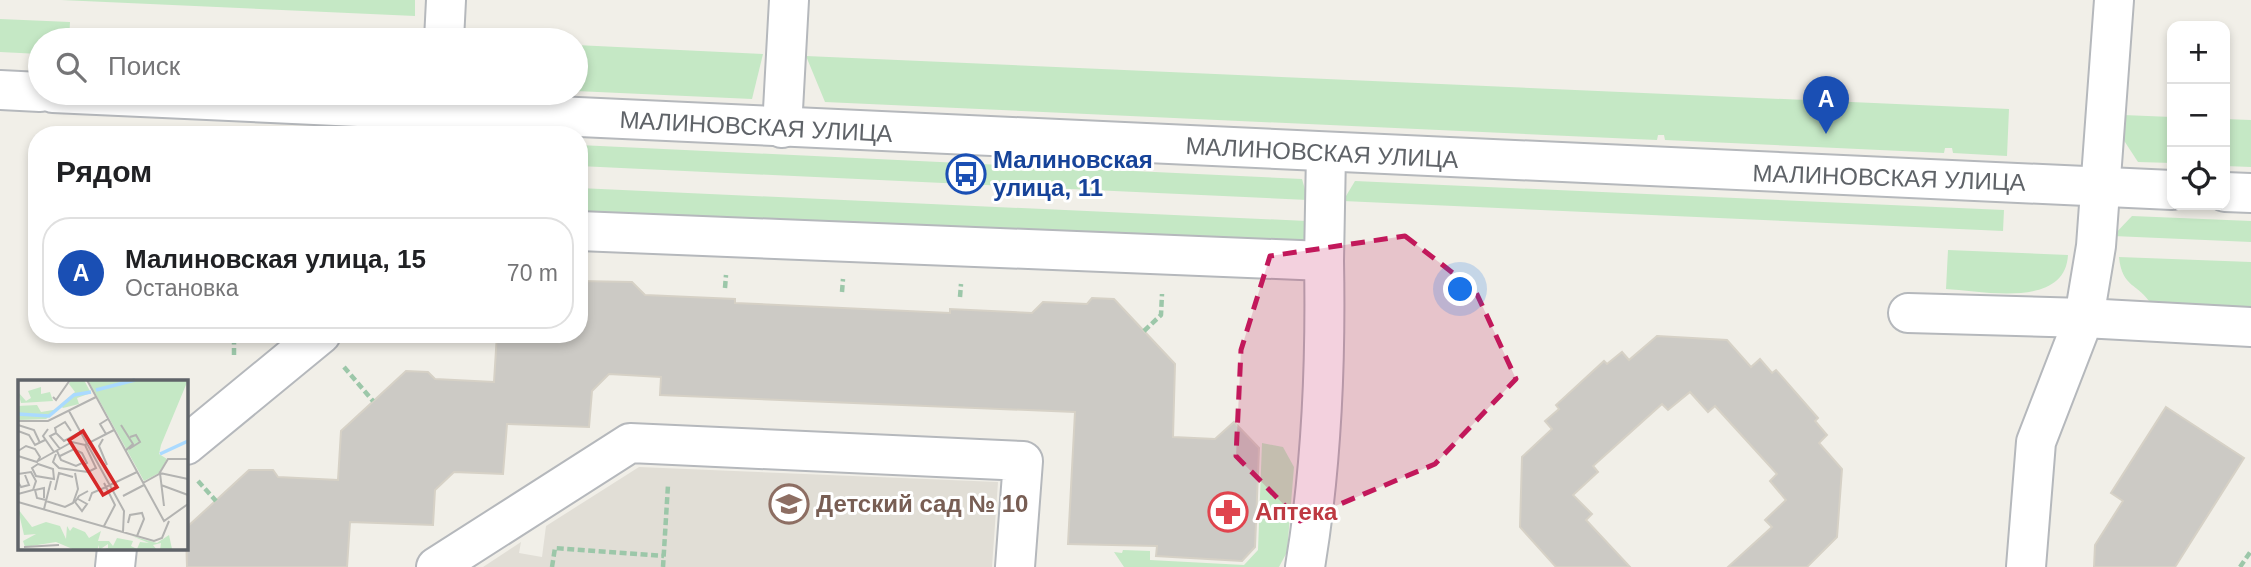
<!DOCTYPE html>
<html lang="ru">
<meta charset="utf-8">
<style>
body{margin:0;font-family:Helvetica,sans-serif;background:#f2f2f2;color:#202124}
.controls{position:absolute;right:21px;top:21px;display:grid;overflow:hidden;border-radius:14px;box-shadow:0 4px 10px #0003}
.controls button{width:63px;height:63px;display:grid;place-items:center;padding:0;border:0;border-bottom:2px solid #e0e0e0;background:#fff;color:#202124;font:35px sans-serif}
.you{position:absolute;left:1461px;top:290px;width:24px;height:24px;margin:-18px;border:5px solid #fff;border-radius:50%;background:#1a73e8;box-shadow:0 0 0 10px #1a73e833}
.badge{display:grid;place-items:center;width:46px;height:46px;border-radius:50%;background:#ea4335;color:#fff;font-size:23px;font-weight:700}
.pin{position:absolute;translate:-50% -58px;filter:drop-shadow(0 2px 4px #0008)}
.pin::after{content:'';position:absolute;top:37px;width:24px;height:21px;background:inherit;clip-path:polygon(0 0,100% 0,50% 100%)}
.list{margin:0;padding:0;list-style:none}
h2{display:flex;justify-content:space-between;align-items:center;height:91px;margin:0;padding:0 28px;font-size:30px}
h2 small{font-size:23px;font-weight:400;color:#757577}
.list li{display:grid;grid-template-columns:46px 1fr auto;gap:21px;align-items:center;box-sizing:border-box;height:112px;margin:0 14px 14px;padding:0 14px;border:2px solid #e0e0e0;border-radius:28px}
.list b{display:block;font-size:26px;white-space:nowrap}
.list p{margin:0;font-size:23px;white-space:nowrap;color:#757577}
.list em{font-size:23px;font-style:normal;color:#757577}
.icon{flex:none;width:38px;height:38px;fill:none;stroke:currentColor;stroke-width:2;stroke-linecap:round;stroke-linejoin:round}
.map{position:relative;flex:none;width:2251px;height:567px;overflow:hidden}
.search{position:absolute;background:#fff;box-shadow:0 4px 10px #0003;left:28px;top:28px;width:560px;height:77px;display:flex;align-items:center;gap:18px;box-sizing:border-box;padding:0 24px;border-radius:38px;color:#757577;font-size:26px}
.panel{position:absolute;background:#fff;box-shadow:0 4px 10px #0003;left:28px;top:126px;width:560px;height:217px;border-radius:28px}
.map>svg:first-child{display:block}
.education{fill:#e1ded6}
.green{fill:#c5e8c5}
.building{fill:#cccac5;stroke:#d6d1c6;stroke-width:2}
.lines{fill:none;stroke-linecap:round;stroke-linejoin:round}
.minor-casing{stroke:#b5b8bc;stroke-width:42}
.path{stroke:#9cc7a9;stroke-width:4.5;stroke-dasharray:7 3.5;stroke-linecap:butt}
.minor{stroke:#fff;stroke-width:38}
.marked{fill:#c2185b;fill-opacity:0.2;stroke:#c2185b;stroke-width:5;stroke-dasharray:14 9;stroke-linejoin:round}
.labels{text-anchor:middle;stroke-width:6;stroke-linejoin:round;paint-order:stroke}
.street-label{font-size:24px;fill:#5f6368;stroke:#fff}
.transit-label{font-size:24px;font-weight:bold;fill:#164399;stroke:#fff;text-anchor:start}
.education-label{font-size:24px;font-weight:bold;fill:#785e54;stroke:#fff;text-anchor:start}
.health-label{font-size:24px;font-weight:bold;fill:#be3a42;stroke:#fff;text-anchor:start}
.inset-river{fill:none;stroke:#aadaff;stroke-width:3.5}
.inset-road{fill:none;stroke:#b3b3b1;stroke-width:2}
.view{fill:#d62828;fill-opacity:0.15;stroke:#d62828;stroke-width:3.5}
.inset-edge{fill:none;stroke:#5f6368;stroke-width:3.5}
</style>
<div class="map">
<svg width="2251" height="567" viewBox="0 0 2251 567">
<rect width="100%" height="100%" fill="#f1efe8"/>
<polygon class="education" points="639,467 998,482 992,567 483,567 521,542 519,553 542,557 546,526"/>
<g class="green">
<polygon points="61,0 415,0 415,16"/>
<polygon points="0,19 70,22 69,40 40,40 40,54 0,52"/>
<polygon points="576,45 763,54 752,99 576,91"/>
<polygon points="806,56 2009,109 2007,156 1953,153 1952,148 1945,148 1944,153 1665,140 1664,135 1658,135 1657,140 825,102"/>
<polygon points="2123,115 2172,117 2172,163 2138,162 2123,139"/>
<polygon points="2225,119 2251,120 2251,167 2225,166"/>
<polygon points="579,145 1302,179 1308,200 579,166"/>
<polygon points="1355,181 2004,210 2003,231 1343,201"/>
<polygon points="579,188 1307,221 1306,241 1258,243 579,218"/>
<polygon points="2132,216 2251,221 2251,242 2113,236"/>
<path d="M 1948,250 L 2068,255 C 2065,309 1983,291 1946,289 Z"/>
<path d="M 2119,257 L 2251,262 L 2251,309 L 2152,305 C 2138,283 2122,288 2119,257 Z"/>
<polygon points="1262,443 1283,447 1294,467 1287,552 1279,567 1124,567 1114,552 1122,553 1123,550 1150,551 1150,560 1244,565 1258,550"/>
</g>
<g class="building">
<polygon points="579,281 632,282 645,295 735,299 735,303 950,313 950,309 1032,313 1043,302 1087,304 1092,298 1114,299 1175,364 1173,437 1215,439 1234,422 1259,448 1255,547 1242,561 1156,556 1157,546 1068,544 1075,412 660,395 661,377 609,374 592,391 589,427 507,424 503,474 454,472 435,490 433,525 350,522 347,567 187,567 186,528 249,470 273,470 278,477 338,480 341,431 406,371 428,372 435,379 494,382 497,334 579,334"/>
<polygon points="1657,336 1727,340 1751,367 1760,359 1772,373 1776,370 1818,418 1815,421 1827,435 1819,443 1842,469 1837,537 1807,567 1728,567 1772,527 1765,520 1786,500 1770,481 1777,474 1715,406 1708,412 1690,392 1668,410 1662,404 1593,466 1598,472 1573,495 1592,514 1586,520 1630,567 1556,567 1520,527 1522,457 1552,429 1545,421 1559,409 1556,405 1604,361 1607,364 1622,352 1629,360"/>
<polygon points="2166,407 2244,458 2175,567 2094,567 2095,545 2123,501 2111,493"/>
</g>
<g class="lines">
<g class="minor-casing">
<g id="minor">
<polyline points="444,40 446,0"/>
<polyline points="0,90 40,92"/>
<polyline points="53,93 2172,190"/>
<polyline points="782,128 789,0"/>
<polyline points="2225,192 2251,193"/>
<path d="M 579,231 L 1324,261 C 1326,364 1322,465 1305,567"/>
<polyline points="1324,261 1326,153"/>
<polyline points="1908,313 2084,318 2096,246 2114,0"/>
<polyline points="186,445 321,334"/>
<polyline points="115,567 117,548"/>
<polyline points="436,567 630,443 1023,461 1015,567"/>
<polyline points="2026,567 2036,442 2084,318 2251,327"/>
</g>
</g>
<g class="path">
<polyline points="725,288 726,275"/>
<polyline points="842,292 843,279"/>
<polyline points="960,297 961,284"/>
<polyline points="1144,331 1161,315 1162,294"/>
<polyline points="234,355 234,334"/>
<polyline points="344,367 373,401"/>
<polyline points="198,481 216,501"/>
<polyline points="552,567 555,548 664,556"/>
<polyline points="663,567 668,485"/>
<polyline points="2240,567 2251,551"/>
</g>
<use href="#minor" class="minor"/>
</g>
<path class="marked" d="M 1405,236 L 1475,290 L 1516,379 L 1435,464 L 1300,521 L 1236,456 L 1241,350 L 1270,256 Z"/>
<defs>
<g id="bus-ring" transform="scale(2.0125)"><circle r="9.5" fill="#fff" stroke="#1a4fb4" stroke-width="1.5"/><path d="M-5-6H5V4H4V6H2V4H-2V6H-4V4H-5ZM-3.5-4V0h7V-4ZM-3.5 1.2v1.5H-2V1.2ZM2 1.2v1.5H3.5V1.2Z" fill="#1a4fb4"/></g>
<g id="school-ring" transform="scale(2.0125)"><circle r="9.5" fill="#fff" stroke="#8d6e63" stroke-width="1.5"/><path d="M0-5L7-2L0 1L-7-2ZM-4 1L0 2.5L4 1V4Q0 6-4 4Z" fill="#8d6e63"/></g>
<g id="pharmacy-ring" transform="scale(2.0125)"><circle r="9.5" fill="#fff" stroke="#e0444e" stroke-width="1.5"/><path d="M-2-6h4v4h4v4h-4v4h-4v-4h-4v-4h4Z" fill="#e0444e"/></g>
</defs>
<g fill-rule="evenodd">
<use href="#bus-ring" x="966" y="174"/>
<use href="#school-ring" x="789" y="504"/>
<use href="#pharmacy-ring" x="1228" y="512"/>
</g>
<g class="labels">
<g class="street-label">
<text transform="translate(756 127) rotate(3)" y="8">МАЛИНОВСКАЯ УЛИЦА</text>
<text transform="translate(1322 153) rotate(3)" y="8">МАЛИНОВСКАЯ УЛИЦА</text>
<text transform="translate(1889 178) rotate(2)" y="8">МАЛИНОВСКАЯ УЛИЦА</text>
</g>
<g class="transit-label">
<text x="993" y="168">Малиновская<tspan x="993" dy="28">улица, 11</tspan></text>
</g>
<g class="education-label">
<text x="816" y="512">Детский сад № 10</text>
</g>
<g class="health-label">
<text x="1255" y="520">Аптека</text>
</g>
</g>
<g transform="translate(18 380)">
<rect width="170" height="170" fill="#f1efe8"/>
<path d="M 53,0 L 66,0 L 73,13 L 59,18 L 61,24 L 45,28 L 42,25 L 57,12 L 51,4 ZM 70,0 L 170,0 L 143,65 L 141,74 L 149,79 L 141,93 L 126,101 ZM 23,7 L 23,14 L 32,12 L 35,21 L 3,23 L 0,12 L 8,21 L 13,18 L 10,11 ZM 19,25 L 23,32 L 41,29 L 28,39 L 0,40 L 0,26 ZM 0,129 L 14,147 L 28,142 L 42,146 L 48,159 L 49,146 L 52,151 L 55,147 L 67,152 L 71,158 L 83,151 L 80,161 L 91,161 L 95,166 L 99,158 L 115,161 L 113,166 L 119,169 L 122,162 L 131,163 L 114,156 L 139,163 L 151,155 L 154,169 L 142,170 L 143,163 L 135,165 L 139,170 L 84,170 L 90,168 L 90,164 L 81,170 L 81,165 L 79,170 L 57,170 L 38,162 L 7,167 L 5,161 L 18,154 L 6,155 Z" fill="#c5e8c5"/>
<path class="inset-river" d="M 78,10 L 117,0M 0,34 L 31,36 L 56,15 L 73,12M 142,74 L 170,61"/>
<path class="inset-road" d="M 69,0 L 146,141 L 170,124M 35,17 L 38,20 L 52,0M 51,31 L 106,131 L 105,152M 0,41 L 30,41 L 78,17M 0,45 L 16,50 L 22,63M 103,45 L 115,64 L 107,71M 30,49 L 25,56 L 36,72M 0,51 L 11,55 L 17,65 L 27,60M 38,52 L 37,48 L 47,42 L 53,51M 88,54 L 82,44 L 90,39M 85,59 L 81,66 L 89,85M 42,69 L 32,56 L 38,53 L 46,61 L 63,52M 111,69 L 122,62 L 118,55 L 112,57M 0,71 L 8,66 L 17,69 L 22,77 L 19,82 L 0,76M 39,71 L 43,80 L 58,86 L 64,83 L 70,92 L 78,88 L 67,65M 38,74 L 35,82 L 41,88 L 70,92M 42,76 L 56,69 L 64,73 L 69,83 L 66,85M 20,81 L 54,62 L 67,65 L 96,50M 20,84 L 35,89 L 36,99 L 18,96 L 14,88 ZM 0,94 L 13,92 L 18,101 L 15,110 L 0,114M 0,102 L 3,107 L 11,105 L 7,95M 86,103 L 88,107 L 119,92M 125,103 L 141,94 L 150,79 L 170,79M 143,105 L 170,115M 37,110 L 41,93 L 55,97M 105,116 L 126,105M 26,118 L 26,108 L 17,110 L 19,118 L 28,120M 60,119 L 69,124 L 64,131 L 57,122 L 61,116 L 70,111M 28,121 L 47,127 L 55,123 L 60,109 L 57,93M 71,121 L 74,113 L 88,107 L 97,125 L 86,146M 0,122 L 136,161 L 144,158 L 151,141M 146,126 L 142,93 L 170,99M 26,129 L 33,101M 110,143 L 112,135 L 124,133 L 126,139 L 119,156M 6,167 L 41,165"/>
<path class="view" d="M 65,51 L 99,107 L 85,115 L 51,60 Z"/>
<rect width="170" height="170" class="inset-edge"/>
</g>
</svg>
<div class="controls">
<button>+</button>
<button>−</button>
<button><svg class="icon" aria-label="locate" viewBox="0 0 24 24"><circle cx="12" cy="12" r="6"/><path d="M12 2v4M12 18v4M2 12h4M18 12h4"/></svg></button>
</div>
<div class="you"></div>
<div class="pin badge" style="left:1826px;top:134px;background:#1a4fb4">A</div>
<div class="search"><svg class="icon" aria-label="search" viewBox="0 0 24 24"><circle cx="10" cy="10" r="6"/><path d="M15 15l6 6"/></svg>Поиск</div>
<section class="panel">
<h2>Рядом<small></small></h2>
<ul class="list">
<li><span class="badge" style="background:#1a4fb4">A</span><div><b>Малиновская улица, 15</b><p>Остановка</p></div><em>70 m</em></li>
</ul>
</section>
</div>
